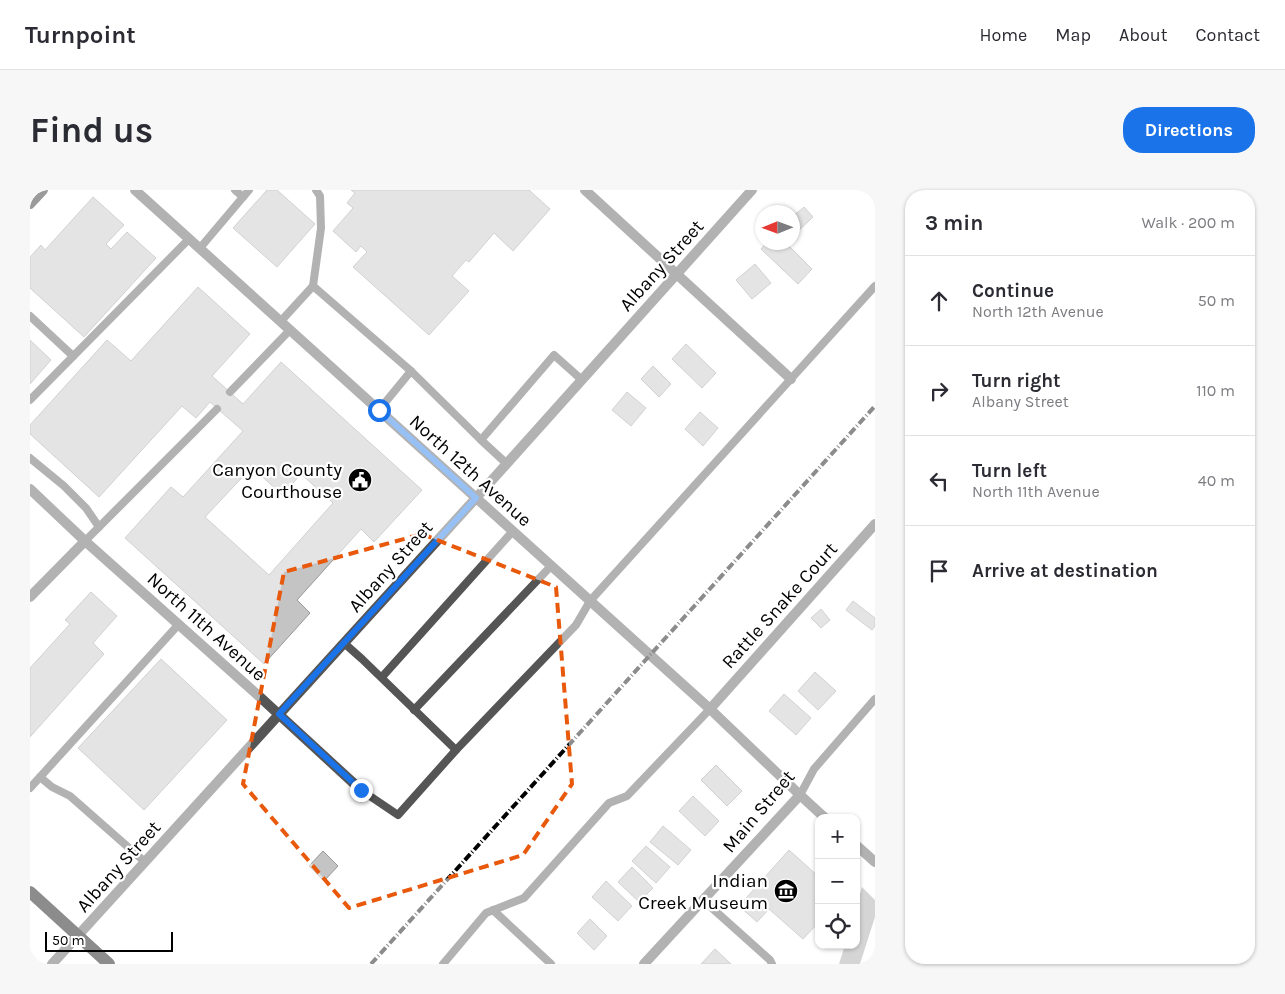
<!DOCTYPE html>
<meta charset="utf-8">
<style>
body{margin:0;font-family:Karla,sans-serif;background:#f7f7f7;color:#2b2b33}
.controls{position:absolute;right:15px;bottom:15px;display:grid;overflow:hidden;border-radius:10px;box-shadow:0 1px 4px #0004}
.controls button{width:45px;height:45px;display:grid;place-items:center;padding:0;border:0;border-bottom:1px solid #e1e1e2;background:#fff;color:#2b2b33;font:25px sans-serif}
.compass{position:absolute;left:725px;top:15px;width:45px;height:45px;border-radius:50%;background:#fff;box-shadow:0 1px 4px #0004;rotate:269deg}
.scale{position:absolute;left:15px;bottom:12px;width:128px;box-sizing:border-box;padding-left:5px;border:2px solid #000;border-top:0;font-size:14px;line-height:18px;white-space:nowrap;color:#000;-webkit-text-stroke:4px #fff;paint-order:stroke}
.stop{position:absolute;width:15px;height:15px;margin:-11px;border:4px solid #1a73e8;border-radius:50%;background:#fff}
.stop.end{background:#1a73e8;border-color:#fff;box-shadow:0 1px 5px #0008}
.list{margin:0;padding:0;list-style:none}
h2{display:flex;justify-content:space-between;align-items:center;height:65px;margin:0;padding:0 20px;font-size:21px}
h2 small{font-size:16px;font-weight:400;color:#7c7c81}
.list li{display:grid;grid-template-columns:32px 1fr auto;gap:15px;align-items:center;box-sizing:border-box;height:90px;padding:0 20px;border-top:1px solid #e1e1e2}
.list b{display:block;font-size:19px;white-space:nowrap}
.list p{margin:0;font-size:16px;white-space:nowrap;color:#7c7c81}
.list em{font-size:16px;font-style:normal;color:#7c7c81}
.icon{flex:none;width:28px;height:28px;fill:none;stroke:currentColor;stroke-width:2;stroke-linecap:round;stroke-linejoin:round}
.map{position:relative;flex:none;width:845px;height:774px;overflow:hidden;border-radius:20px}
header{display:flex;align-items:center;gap:30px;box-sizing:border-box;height:70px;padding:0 25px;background:#fff;border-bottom:1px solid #e1e1e2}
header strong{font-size:24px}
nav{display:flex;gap:28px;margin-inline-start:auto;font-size:18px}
.intro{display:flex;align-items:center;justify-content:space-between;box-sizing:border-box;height:120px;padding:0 30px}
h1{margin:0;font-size:35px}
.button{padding:12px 22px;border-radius:20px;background:#1a73e8;color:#fff;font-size:18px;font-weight:700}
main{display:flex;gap:30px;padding:0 30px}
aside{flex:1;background:#fff;border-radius:20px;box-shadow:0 1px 4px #0004}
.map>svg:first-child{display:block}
.water{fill:#a3a3a3}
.building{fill:#c4c4c4;stroke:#999;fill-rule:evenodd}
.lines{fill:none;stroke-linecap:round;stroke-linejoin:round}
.lane{stroke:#555;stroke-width:8}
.street{stroke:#555;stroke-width:10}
.secondary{stroke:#222;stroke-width:10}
.primary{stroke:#000;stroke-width:12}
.rail{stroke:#000;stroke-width:4;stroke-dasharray:8 2.5 1 2.5;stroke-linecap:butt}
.route{stroke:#1a73e8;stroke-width:6}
.marked{fill:none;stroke:#e8590c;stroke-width:4;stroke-dasharray:10 6;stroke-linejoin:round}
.labels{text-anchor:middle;stroke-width:4.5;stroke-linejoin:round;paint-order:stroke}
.street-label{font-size:19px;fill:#000;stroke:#fff}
.poi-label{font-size:19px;fill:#000;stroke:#fff;text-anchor:end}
</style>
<header>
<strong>Turnpoint</strong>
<nav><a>Home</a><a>Map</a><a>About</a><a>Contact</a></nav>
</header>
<div class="intro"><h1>Find us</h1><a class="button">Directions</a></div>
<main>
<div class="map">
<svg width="845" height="774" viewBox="0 0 845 774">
<rect width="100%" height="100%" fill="#fff"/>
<polygon class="water" points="832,697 845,710 845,727 830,774 809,774 815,755 826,755 826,718"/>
<g class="building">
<polygon points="237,0 247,0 285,34 247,77 203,38"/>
<polygon points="321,0 499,0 520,19 483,61 464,43 439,72 436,70 422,86 439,101 399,145 323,77 337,62 331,56 326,62 303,41 323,18 317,13 325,3"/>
<polygon points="63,7 94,35 76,54 81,59 97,42 126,68 54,147 0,98 0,67 11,55 15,60"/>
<polygon points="774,17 783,27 764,45 762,43 762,27"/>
<polygon points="737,52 755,52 782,79 768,94 731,59"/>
<polygon points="725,74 741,93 722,109 706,90"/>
<path d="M 168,97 L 220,144 L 182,186 L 213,214 L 251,172 L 392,300 L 344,352 L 331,339 L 267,410 L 280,423 L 234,474 L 95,348 L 141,297 L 153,307 L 213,241 L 180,212 L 166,228 L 152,216 L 69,307 L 0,244 L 0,235 L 77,150 L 101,171 ZM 222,277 L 252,305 L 271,284 L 303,313 L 239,385 L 175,327 Z"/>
<polygon points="0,150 21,170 0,194"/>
<polygon points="656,154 686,183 672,198 642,169"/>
<polygon points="623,176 641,194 629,207 611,189"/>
<polygon points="597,202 616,218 601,236 582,220"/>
<polygon points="670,222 688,238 673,256 655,239"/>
<polygon points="61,402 87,426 63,453 74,464 0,547 0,478 40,434 35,430"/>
<polygon points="823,411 845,428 845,436 842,440 816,420"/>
<polygon points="791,419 800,430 791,438 781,428"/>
<polygon points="131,469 197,530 114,620 48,558"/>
<polygon points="785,482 806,501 788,520 768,501"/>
<polygon points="754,504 781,528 766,545 739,521"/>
<polygon points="686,575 712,601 697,616 671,590"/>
<polygon points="663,606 689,631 675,646 649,621"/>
<polygon points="633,636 661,660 648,675 620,652"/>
<polygon points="616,656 640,677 626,693 602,671"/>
<polygon points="759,660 789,687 789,732 773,749 739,719 727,732 709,716"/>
<polygon points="293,661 308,676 294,691 279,676"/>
<polygon points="602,677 623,698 609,712 588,692"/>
<polygon points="576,691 602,716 588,731 562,707"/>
<polygon points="560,729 577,746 564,760 547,743"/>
<polygon points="685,759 701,774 671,774"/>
</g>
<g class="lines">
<g class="lane">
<polyline points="205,0 213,7"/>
<polyline points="170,58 219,0"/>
<polyline points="283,96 291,38 290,6 286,0"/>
<polyline points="0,126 43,166"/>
<polyline points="251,131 283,96 381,181"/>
<polyline points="200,202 260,140"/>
<polyline points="0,210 159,49"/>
<polyline points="349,220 381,181 451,250"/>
<polyline points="0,268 34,296 56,318 69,337"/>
<polyline points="477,274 451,250 524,165 552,190"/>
<polyline points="55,351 187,219"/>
<polyline points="314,453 332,469 426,560 546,435 560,411 845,96"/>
<polyline points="352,487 483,341"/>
<polyline points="384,520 521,376"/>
<polyline points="10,587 149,434"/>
<polyline points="0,598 10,587 22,597 40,606 115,672"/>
<polyline points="331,600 368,625 426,560"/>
<polyline points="770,605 784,579 845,509"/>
<polyline points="673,710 740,770 742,774"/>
<polyline points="463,720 521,774"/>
<polyline points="413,774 456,723 494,708 579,613 597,606 680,519"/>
</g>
<g class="street">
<polyline points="105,0 680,519 770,605 795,628"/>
<polyline points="555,0 761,189"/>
<polyline points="0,299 55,351 231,508 331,600"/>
<polyline points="0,407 55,351"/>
<polyline points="680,519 845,334"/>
<polyline points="826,655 845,672"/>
<polyline points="22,774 446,308 722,0"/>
<polyline points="614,774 770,605"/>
</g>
<polyline class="secondary" points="0,14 13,0"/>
<polyline class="primary" points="0,702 79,774"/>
<polyline class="rail" points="341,774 845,216"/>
</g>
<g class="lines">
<polyline class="route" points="331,600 249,524 446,308 349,220"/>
</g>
<path d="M0 0H845V774H0ZM 392,344 L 526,397 L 542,594 L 493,665 L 319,718 L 213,594 L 254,382 Z" fill="#fff" fill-opacity=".55" fill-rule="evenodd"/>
<path class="marked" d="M 392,344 L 526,397 L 542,594 L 493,665 L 319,718 L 213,594 L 254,382 Z"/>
<defs>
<g id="civic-disc" transform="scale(1.25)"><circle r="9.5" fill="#000" stroke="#fff"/><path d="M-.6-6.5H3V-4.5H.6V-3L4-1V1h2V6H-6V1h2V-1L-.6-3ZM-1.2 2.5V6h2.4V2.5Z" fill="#fff"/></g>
<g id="museum-disc" transform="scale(1.25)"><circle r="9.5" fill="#000" stroke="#fff"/><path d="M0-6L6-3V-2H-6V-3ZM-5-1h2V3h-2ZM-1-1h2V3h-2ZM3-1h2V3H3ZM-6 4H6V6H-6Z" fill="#fff"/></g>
</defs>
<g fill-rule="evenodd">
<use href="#civic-disc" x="330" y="290"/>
<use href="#museum-disc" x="756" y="701"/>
</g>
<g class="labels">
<g class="street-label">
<text transform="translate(631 75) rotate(-48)" y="7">Albany Street</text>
<text transform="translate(441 280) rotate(42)" y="7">North 12th Avenue</text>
<text transform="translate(360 376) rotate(-48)" y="7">Albany Street</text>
<text transform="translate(749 415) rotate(-48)" y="7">Rattle Snake Court</text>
<text transform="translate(177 436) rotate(42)" y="7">North 11th Avenue</text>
<text transform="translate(728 621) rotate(-50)" y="7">Main Street</text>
<text transform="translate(88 676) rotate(-48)" y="7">Albany Street</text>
</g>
<g class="poi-label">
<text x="312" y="286">Canyon County<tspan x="312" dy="22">Courthouse</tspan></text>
<text x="738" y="697">Indian<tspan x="738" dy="22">Creek Museum</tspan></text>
</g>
</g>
</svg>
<div class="controls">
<button>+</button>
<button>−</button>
<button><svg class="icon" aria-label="locate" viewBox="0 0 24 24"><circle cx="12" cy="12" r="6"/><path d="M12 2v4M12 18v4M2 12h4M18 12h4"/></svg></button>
</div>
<svg class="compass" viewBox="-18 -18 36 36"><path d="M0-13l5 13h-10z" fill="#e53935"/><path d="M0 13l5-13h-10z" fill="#7c7c81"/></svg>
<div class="scale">50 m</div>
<div class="stop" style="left:349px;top:220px"></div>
<div class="stop end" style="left:331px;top:600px"></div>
</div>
<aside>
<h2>3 min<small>Walk · 200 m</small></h2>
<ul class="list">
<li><svg class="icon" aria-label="ahead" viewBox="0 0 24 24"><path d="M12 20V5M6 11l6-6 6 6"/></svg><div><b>Continue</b><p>North 12th Avenue</p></div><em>50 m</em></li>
<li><svg class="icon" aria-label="right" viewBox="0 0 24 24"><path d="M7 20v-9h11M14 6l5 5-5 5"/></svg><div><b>Turn right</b><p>Albany Street</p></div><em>110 m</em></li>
<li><svg class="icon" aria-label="left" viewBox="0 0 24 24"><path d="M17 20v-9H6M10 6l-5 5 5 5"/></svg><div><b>Turn left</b><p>North 11th Avenue</p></div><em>40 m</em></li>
<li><svg class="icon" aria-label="arrive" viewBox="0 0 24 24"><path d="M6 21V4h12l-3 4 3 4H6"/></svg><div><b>Arrive at destination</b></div></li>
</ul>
</aside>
</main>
